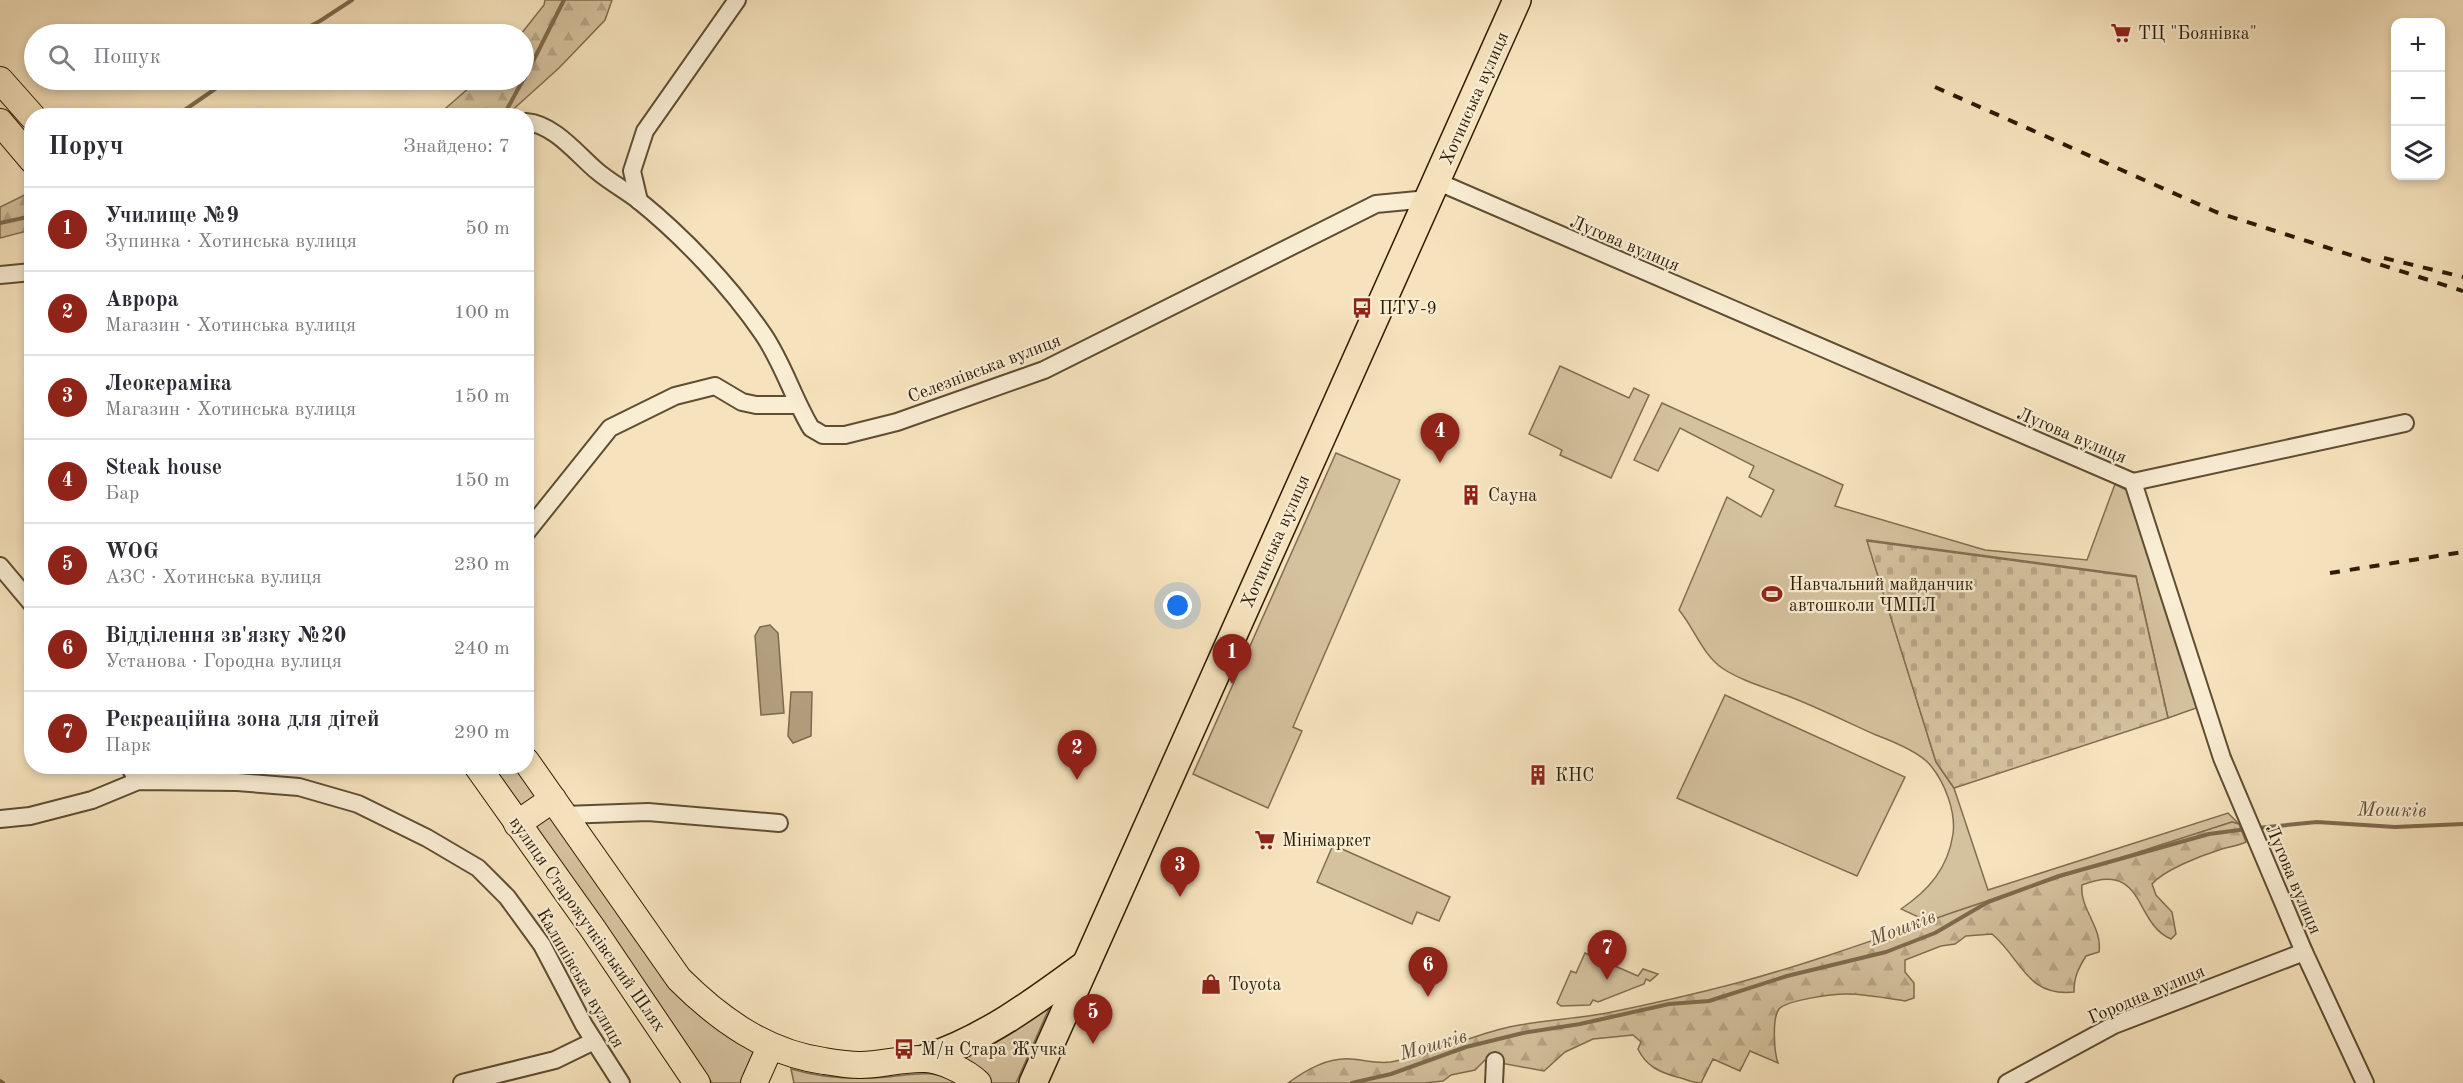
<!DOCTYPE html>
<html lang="uk">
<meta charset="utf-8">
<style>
body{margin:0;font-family:"Old Standard TT",serif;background:#f2f2f3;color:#2b2b33}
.controls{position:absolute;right:18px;top:18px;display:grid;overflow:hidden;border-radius:12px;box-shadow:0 3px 9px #0003}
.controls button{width:54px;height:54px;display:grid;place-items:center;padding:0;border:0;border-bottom:2px solid #e1e1e2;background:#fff;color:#2b2b33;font:30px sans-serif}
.you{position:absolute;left:1178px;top:606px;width:21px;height:21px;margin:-15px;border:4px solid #fff;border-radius:50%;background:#1a73e8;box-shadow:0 0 0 9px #1a73e833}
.badge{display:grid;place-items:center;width:39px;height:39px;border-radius:50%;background:#8f2418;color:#fff;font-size:20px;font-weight:700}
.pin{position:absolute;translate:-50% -50px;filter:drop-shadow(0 2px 3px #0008)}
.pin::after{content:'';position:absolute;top:32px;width:21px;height:18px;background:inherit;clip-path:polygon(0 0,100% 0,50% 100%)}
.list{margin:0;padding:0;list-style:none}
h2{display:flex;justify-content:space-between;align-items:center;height:78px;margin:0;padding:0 24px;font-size:26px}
h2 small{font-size:20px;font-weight:400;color:#7c7c81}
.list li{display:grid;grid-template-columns:39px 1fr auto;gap:18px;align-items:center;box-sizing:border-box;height:84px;padding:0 24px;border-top:2px solid #e1e1e2}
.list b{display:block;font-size:22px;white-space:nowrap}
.list p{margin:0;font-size:20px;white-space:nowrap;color:#7c7c81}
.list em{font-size:20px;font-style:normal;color:#7c7c81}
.icon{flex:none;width:33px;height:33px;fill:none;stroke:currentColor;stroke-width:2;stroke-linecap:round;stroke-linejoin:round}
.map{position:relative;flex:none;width:2463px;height:1083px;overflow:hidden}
.search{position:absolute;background:#fff;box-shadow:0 3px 9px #0003;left:24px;top:24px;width:510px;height:66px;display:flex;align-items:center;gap:15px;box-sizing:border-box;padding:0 21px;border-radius:33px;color:#7c7c81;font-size:22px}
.panel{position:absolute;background:#fff;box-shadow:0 3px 9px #0003;left:24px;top:108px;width:510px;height:666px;border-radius:24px}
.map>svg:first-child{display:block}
.green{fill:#d4c19d;stroke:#806e50;stroke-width:1.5}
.forest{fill:url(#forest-firs);stroke:#806e50;stroke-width:1.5}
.cemetery{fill:url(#cemetery-stones);stroke:#806e50;stroke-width:1.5}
.water{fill:#b29f7d;stroke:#7d6a4c;stroke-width:1.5}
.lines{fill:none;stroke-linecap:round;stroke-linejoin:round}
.stream{stroke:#7d6a4c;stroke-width:4}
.minor-casing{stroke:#5f4d31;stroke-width:20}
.primary-casing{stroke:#2d1b02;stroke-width:28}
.trunk-casing{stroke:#2d1b02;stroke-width:30}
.minor{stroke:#f9edd4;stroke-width:16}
.primary{stroke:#f6e3bd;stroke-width:26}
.trunk{stroke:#f6e3bd;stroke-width:27}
.rail{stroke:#2d1b02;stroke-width:4;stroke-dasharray:10 10;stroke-linecap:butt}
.labels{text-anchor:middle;stroke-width:4.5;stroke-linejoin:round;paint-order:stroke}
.poi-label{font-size:18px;fill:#2d1b02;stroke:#f9edd4;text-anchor:start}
.street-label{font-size:18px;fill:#2d1b02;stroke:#f9edd4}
.water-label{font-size:20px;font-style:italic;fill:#625033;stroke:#f9edd4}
</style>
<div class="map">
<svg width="2463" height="1083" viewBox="0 0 2463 1083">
<defs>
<pattern id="forest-firs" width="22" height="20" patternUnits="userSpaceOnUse" patternTransform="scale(1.5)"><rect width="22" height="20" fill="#d4c19d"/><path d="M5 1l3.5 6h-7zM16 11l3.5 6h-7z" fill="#b6a586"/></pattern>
<pattern id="cemetery-stones" width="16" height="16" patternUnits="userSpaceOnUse" patternTransform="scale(1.5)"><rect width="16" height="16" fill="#d4c19d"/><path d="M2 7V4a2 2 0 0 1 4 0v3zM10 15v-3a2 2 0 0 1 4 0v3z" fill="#b6a586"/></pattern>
</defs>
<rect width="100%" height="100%" fill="#f6e3bd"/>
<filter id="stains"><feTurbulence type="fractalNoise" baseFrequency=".00333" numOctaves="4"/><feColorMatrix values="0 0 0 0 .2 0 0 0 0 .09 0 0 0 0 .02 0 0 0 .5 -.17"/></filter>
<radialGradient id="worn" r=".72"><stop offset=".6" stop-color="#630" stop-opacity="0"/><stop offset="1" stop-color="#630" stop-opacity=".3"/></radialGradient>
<g class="green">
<polygon points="1560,366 1629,398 1634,388 1649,395 1611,478 1560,455 1562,450 1529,434"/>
<path d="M 1662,403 L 1843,485 L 1835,506 L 1985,550 L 2087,560 L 2115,484 L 2130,492 L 2199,707 L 2168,718 L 2136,576 L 1867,540 L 1936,762 L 1954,788 L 1988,890 L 2228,813 L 2239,824 L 2232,822 L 1929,922 L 1901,909 C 1929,890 1948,868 1953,834 C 1956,812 1945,783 1931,766 C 1921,753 1892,741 1876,735 C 1849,723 1821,709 1793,698 C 1771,689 1743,682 1722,668 C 1703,655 1694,628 1679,610 L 1727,497 L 1761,517 L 1774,490 L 1749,477 L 1754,466 L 1680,428 L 1658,471 L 1634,460 Z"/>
<polygon points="1336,453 1400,480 1293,727 1302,731 1268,808 1193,774"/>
<polygon points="1725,695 1905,777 1857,876 1677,798"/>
<polygon points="491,767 524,767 537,797 525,806 518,806"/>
<polygon points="556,813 625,913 757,1050 745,1083 712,1083 532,825"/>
<polygon points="1333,845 1450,897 1439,921 1417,912 1412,924 1317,882"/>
<polygon points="1585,953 1638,976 1643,969 1658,974 1650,981 1646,979 1644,984 1598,1002 1593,1000 1590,1005 1561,1006 1557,1003 1571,971 1576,973"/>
<polygon points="1051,1004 1016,1083 991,1083 986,1078 951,1058"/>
<path d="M 791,1069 C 822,1078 856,1080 888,1077 C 917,1074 932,1069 960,1083 L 794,1083 Z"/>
</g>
<g class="forest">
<polygon points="545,0 612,0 605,20 559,68 507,115 438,115 478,80 524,80 524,34 521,34 544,5"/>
<polygon points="31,192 31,230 0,238 0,207"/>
<path d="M 2232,822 L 2239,824 L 2246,842 C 2238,846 2228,847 2219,850 C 2200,856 2164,870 2152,884 L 2156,895 L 2172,912 L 2176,934 L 2171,939 C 2133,923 2146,860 2082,885 C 2079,908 2103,928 2099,952 L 2086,956 C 2078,969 2074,977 2074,992 C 2026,997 2022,959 1992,934 L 1966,936 L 1955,944 L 1941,946 L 1905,960 L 1905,972 L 1914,983 L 1914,998 L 1905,1001 C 1886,998 1865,994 1846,994 C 1833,994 1787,1000 1779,1009 C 1772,1018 1774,1052 1778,1063 L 1750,1051 L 1740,1071 L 1713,1059 L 1701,1083 C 1692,1083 1686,1079 1677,1077 C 1659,1072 1646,1066 1638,1049 L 1641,1042 L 1633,1035 L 1593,1039 L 1565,1052 L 1544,1071 L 1485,1060 L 1475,1070 L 1451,1075 L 1443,1081 L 1424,1083 L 1288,1083 C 1306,1070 1328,1057 1351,1059 C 1365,1060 1377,1064 1391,1062 C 1432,1055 1469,1036 1509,1027 C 1541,1020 1575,1019 1607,1013 C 1651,1004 1695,994 1737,983 C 1811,963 1882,937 1954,912 C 2046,881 2139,852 2232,822 Z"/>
</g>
<polygon class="cemetery" points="1867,541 2136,577 2168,718 1954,788 1936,762"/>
<g class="water">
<polygon points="770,625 778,633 784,713 761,715 755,636 760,627"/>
<polygon points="791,692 812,692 811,736 793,743 788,736"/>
</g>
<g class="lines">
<g class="stream">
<polyline points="295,34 320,21 352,0"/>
<polyline points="524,79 564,0"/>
<polyline points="176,116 228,80"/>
<polyline points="500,116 506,111 523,80"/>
<polyline points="0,223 32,216"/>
<polyline points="2257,828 2317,822 2395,827 2463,824"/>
<polyline points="0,1081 3,1083"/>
<polyline points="1352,1083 1391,1074 1466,1047 1523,1033 1580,1024 1669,1004 1709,1001 1787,976 1886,952 1935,933 1988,902 2059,876 2209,834 2247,829"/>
</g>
<g class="minor-casing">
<g id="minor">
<path d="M 526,122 C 554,124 577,154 597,171 C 610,182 625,190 638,200 C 684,237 730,286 763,334 C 783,363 793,398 811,428 L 823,435 L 845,435 L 897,422 L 1044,370 L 1376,204 L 1428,199"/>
<polyline points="1436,181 2133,482 2222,758 2304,952 2365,1083"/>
<polyline points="639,201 632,171 645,131 737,0"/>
<polyline points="0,275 32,272"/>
<polyline points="2133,482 2405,423"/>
<polyline points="526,533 610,428 675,396 715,386 742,402 756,405 797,405"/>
<polyline points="0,566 32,604"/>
<polyline points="129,766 138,781"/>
<polyline points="564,815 648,812 779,823"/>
<polyline points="0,819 30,816 92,800 138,781 237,782 299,787 358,804 427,838 478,868 507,897 542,945 584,1025 621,1083"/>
<polyline points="462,1083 555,1060 594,1041"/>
<polyline points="1494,1083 1495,1061"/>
<polyline points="2007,1083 2114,1025 2304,952"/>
</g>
</g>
<g class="primary-casing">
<g id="primary">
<polyline points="0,80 32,116"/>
<polyline points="0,122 32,160"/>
<path d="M 526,761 L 679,979 C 719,1019 766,1053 824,1061 C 836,1063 849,1065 860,1065 C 882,1065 903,1058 925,1059 C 940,1059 967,1072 978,1083"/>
<polyline points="477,766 593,929 697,1083"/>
<polyline points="517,824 553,799"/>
<polyline points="754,1083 770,1047"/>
</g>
</g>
<g class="trunk-casing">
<g id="trunk">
<path d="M 926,1058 C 985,1039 1037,1000 1086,964"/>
<polyline points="1033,1083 1517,0"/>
</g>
</g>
<use href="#minor" class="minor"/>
<use href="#primary" class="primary"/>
<use href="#trunk" class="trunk"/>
<g class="rail">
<polyline points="1935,87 2216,212 2463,291"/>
<polyline points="2384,258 2463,277"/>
<polyline points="2330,573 2463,552"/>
</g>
</g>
<defs>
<g id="supermarket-bare" transform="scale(1.62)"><path d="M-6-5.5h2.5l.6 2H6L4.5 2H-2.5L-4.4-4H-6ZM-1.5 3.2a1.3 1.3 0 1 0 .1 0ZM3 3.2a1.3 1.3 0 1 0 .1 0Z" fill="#8f2418" stroke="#f9edd4" stroke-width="2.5" paint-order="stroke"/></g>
<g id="bus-bare" transform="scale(1.62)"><path d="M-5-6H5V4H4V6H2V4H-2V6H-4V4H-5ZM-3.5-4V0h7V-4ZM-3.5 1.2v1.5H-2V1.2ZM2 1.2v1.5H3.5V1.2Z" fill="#8f2418" stroke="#f9edd4" stroke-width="2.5" paint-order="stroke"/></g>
<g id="building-bare" transform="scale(1.62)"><path d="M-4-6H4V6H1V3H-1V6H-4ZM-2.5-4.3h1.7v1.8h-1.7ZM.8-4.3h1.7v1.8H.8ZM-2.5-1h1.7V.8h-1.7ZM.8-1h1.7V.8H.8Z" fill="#8f2418" stroke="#f9edd4" stroke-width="2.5" paint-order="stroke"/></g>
<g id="stadium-bare" transform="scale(1.62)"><path d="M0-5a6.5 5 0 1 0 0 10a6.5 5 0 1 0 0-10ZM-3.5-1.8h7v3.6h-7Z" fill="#8f2418" stroke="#f9edd4" stroke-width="2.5" paint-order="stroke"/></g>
<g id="shop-bare" transform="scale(1.62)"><path d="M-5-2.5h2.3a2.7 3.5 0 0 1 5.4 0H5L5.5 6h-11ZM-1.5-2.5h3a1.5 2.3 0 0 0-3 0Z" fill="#8f2418" stroke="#f9edd4" stroke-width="2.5" paint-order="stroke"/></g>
</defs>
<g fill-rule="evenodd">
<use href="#supermarket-bare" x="2121" y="33"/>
<use href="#bus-bare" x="1362" y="308"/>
<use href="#building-bare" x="1471" y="495"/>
<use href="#stadium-bare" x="1772" y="594"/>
<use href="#building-bare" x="1538" y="775"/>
<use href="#supermarket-bare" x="1265" y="840"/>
<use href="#shop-bare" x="1211" y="984"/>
<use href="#bus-bare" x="904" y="1049"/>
</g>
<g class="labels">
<g class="poi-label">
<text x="2138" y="39">ТЦ "Боянівка"</text>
<text x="1379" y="314">ПТУ-9</text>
<text x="1488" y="501">Сауна</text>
<text x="1789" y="590">Навчальний майданчик<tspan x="1789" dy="21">автошколи ЧМПЛ</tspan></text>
<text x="1555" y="781">КНС</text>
<text x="1282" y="846">Мінімаркет</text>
<text x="1228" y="990">Toyota</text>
<text x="921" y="1055">М/н Стара Жучка</text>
</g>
<g class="street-label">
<text transform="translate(1474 98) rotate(-66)" y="6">Хотинська вулиця</text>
<text transform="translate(1625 243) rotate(23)" y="6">Лугова вулиця</text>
<text transform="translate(984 368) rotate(-21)" y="6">Селезнівська вулиця</text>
<text transform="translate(2072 435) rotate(23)" y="6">Лугова вулиця</text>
<text transform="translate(1275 541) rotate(-66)" y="6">Хотинська вулиця</text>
<text transform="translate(2294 879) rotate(67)" y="6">Лугова вулиця</text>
<text transform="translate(588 924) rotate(55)" y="6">вулиця Старожучківський Шлях</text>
<text transform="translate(581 978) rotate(60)" y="6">Калинівська вулиця</text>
<text transform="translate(2146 994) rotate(-23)" y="6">Городна вулиця</text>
</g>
<g class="water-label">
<text transform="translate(2392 809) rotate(1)" y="7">Мошків</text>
<text transform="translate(1902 927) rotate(-21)" y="7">Мошків</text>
<text transform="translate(1433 1044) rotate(-16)" y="7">Мошків</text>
</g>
</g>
<rect width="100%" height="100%" filter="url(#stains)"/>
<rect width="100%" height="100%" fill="url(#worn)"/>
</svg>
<div class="controls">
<button>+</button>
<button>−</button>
<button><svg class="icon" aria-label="layers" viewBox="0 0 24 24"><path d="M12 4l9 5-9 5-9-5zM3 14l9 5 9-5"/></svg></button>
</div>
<div class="you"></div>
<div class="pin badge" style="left:1232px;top:684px">1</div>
<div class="pin badge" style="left:1077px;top:780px">2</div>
<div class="pin badge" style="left:1180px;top:897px">3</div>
<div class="pin badge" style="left:1440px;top:463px">4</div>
<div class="pin badge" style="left:1093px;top:1044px">5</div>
<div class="pin badge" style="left:1428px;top:997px">6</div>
<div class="pin badge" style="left:1607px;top:980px">7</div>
<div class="search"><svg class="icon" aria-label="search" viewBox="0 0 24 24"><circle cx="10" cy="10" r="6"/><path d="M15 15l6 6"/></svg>Пошук</div>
<section class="panel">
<h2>Поруч<small>Знайдено: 7</small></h2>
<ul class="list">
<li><span class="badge">1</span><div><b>Училище №9</b><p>Зупинка · Хотинська вулиця</p></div><em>50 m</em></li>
<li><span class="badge">2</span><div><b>Аврора</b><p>Магазин · Хотинська вулиця</p></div><em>100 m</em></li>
<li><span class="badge">3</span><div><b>Леокераміка</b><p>Магазин · Хотинська вулиця</p></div><em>150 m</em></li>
<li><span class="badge">4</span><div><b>Steak house</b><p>Бар</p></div><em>150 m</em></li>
<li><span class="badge">5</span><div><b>WOG</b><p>АЗС · Хотинська вулиця</p></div><em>230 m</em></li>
<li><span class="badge">6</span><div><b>Відділення зв'язку №20</b><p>Установа · Городна вулиця</p></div><em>240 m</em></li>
<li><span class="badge">7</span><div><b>Рекреаційна зона для дітей</b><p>Парк</p></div><em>290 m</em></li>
</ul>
</section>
</div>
